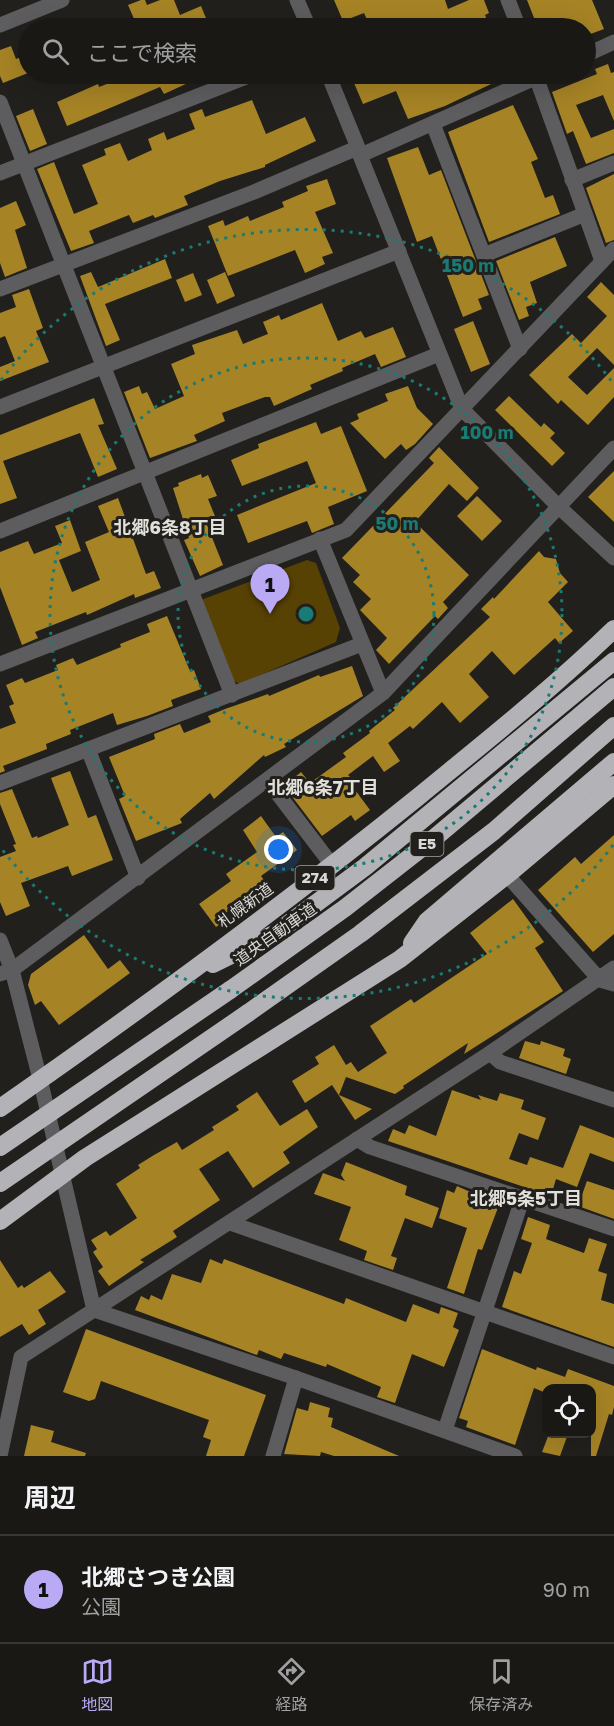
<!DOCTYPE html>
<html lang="ja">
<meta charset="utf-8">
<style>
body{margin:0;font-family:"Golos Text","Noto Sans JP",sans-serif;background:#272522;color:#f1f3f6}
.controls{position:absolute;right:18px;bottom:18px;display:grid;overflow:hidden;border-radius:12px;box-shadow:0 6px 24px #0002}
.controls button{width:54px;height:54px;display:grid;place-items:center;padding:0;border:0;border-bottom:2px solid #383734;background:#1a1815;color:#f1f3f6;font:30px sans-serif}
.you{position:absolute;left:279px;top:850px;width:21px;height:21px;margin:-15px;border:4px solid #fff;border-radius:50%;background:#1a73e8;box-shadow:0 0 0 9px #1a73e833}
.badge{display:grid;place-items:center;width:39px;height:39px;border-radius:50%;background:#baaaf6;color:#111;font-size:20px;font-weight:700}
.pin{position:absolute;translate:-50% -50px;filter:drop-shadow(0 2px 3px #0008)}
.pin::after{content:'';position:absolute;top:32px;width:21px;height:18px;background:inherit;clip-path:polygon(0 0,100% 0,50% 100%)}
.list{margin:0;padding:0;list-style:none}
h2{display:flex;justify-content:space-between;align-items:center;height:78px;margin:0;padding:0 24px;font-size:26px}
h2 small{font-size:20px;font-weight:400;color:#9fa0a0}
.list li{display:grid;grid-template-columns:39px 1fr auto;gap:18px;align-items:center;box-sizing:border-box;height:108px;padding:0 24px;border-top:2px solid #383734}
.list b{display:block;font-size:22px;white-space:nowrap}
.list p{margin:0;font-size:20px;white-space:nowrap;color:#9fa0a0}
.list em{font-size:20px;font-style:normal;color:#9fa0a0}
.icon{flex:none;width:33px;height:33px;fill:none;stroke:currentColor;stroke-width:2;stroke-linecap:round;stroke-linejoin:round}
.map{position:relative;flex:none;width:614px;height:1456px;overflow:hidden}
.search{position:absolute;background:#1a1815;box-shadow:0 6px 24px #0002;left:18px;right:18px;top:18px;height:66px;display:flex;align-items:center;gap:15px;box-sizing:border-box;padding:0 21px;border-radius:33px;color:#9fa0a0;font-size:22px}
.sheet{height:186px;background:#1a1815}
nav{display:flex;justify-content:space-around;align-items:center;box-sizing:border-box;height:84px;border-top:2px solid #383734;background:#1a1815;font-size:16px;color:#9fa0a0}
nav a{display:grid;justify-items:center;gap:3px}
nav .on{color:#baaaf6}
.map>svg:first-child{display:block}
.green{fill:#584203}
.building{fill:#a68325}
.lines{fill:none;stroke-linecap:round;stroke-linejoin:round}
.minor{stroke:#5d5d5f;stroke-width:15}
.highway{stroke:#b2b2b7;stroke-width:18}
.highway-bridge{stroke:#b2b2b7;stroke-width:18}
.ring{fill:none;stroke:#197b73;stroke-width:3;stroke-dasharray:3 6}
.labels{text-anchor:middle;stroke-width:6;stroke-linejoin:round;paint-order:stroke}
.shield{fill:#22201c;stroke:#a3a29e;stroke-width:1.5}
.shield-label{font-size:15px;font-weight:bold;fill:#dad9d6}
.street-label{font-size:16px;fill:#dad9d6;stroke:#22201c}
.neighbourhood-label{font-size:18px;font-weight:bold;fill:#e2e0da;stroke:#22201c}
.centre{fill:#197b73;stroke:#22201c;stroke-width:3}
.ring-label{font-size:18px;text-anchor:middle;font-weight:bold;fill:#197b73;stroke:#22201c;stroke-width:6;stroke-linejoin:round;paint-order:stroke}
</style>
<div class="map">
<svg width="614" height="1456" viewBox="0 0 614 1456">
<rect width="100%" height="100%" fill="#22201c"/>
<polygon class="green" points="307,560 316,563 340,628 336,642 240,684 232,680 201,600"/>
<g class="building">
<polygon points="141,0 145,0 147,5 160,0 174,0 180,15 201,6 210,28 138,28 128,5"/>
<polygon points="334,0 445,0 448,9 469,0 484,0 489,13 485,15 490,28 371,28 364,13 343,21"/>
<polygon points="527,0 592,0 604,29 585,36 585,28 538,28"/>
<polygon points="11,46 16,59 28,54 28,73 3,83 0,76 0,50"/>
<polygon points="608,64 611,73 614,72 614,121 603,95 576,105 591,138 614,129 614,153 586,164 573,131 567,134 552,92 597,74 595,69"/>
<polygon points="123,74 191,74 185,76 188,83 164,94 160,87 67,126 57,102 98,84 99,87 125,77"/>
<polygon points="377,74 433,74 437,82 455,74 512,74 445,106 408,119 396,91 363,104 354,83"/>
<polygon points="252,100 266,134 305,117 316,141 265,165 265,167 220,181 184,196 188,205 155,218 153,215 133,223 129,215 89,231 94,243 71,251 37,169 54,162 74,214 98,204 82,165 106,155 104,149 120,143 128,161 152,150 148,139 164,132 167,140 195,129 189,114 202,109 205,117"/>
<polygon points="513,105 538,159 531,162 545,198 553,195 560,214 489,242 448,132"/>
<polygon points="33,109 47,144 30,151 16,116"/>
<polygon points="418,147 429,175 441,170 489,295 478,299 482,309 463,317 432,236 417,242 387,158"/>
<polygon points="614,174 614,240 606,243 586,188"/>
<polygon points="327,179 336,204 315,212 333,253 322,257 325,264 305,273 295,250 228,276 208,226 223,220 225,226 248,216 250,221 284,207 282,202 308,191 306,186"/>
<polygon points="16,201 26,225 15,230 27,268 5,277 0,263 0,208"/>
<polygon points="555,237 567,266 530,282 537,303 526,307 529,316 519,320 496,261"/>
<polygon points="165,259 172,278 105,304 120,340 106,346 80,276 91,272 98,287"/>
<polygon points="225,272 235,296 217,304 207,280"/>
<polygon points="193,273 202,295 185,302 176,280"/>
<polygon points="601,282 614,295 614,365 597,348 568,377 587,395 614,368 614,397 588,425 561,400 558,404 529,375 572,334 581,343 607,316 587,297"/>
<polygon points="29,289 43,328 36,331 49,362 0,381 0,367 15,361 5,336 0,338 0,313 16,307 12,295"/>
<polygon points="322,303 338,341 361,331 365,338 393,327 406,357 381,367 375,354 342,368 343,371 310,385 312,389 274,406 270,397 265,397 222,413 225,421 194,435 197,441 150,458 124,392 139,386 142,394 147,392 155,409 184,396 171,364 195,354 192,345 237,330 243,344 268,334 263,322 279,315 281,320"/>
<polygon points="473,321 490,364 471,372 454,329"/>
<polygon points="408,386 417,408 433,424 415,444 406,450 401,444 385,459 350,423 359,419 357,414 388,401 385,394"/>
<polygon points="509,396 541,427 544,423 555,433 550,438 565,453 552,466 495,410"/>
<polygon points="94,398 104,424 98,425 117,469 98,477 80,433 3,461 17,498 0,504 0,435"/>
<polygon points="316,422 321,434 341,426 367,491 328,507 334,524 312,533 307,521 248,543 237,515 316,483 307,461 242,486 231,460 259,448 258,444"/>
<polygon points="439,447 479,488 467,501 449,484 415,522 469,575 443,602 448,608 438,619 435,616 389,664 376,650 387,638 360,610 371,599 353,582 360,575 342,558 434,463 429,458"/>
<polygon points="614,471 614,522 588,497"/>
<polygon points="201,474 202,478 208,475 217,496 208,499 217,521 207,525 223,565 200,576 184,540 189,538 173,488 179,486 178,483"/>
<polygon points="477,496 502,521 482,541 457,516"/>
<polygon points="118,498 146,574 154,571 161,588 135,598 134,594 87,615 86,612 35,632 38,638 22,645 0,587 0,552 28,541 34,554 62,543 55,526 70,520 81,551 59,560 72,592 100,580 85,542 109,532 98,506"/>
<polygon points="539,551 544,557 556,559 560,573 568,582 548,602 573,631 559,643 555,638 514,675 492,651 469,674 489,697 460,723 442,702 413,729 410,726 388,743 400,761 384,772 373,756 348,775 350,777 347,779 370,810 355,821 351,815 322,836 284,786 301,772 310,783 346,757 343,753 370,733 369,731 395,710 393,708 490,617 481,609 493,597 494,599"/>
<polygon points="167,616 190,671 194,670 201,689 171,700 173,706 147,716 117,725 113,713 70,730 71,734 46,744 47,749 3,766 5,771 0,773 0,729 16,723 9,706 14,704 6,685 22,678 25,683 58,670 56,665 73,658 77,665 121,647 120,644 150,632 147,624"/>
<polygon points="352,666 363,696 284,744 286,747 265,757 264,755 214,799 210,793 180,819 182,823 136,841 119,799 125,796 109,757 155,739 154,734 180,724 184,733 211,722 208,716 225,709 268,694 269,696 319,675 320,677"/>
<polygon points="70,771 88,818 96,815 113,860 72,876 68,866 21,883 30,906 6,916 0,902 0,857 16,851 13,845 16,844 0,804 0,793 12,789 32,838 37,836 38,838 69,825 51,778"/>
<polygon points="261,816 276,837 283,832 297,850 261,876 267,884 224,914 228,919 216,927 199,904 231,881 226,874 257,852 243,830"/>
<polygon points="614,835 614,934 593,952 538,890 575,857 581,864"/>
<polygon points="513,899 544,942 535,948 563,991 464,1054 468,1043 403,1086 404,1088 395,1094 346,1077 339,1095 372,1109 355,1120 332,1085 305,1103 292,1081 319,1064 315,1057 334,1045 346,1065 351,1062 358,1072 387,1053 370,1026 411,999 414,1003 487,954 470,933"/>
<polygon points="84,935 108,969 120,960 130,973 59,1025 41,1001 35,1005 28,985 31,974"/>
<polygon points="525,1041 540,1045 541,1041 565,1049 563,1056 571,1059 566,1074 519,1058"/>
<polygon points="452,1090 481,1100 478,1095 497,1101 500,1093 524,1100 521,1109 546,1118 538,1140 519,1133 509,1159 527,1165 530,1157 563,1168 580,1125 614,1138 614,1162 590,1153 577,1187 556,1179 551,1196 388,1141 393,1129 405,1134 409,1125 436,1136"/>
<polygon points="257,1092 280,1126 307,1109 318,1127 283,1152 290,1163 253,1188 228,1151 199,1169 220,1200 173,1231 177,1237 140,1260 144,1262 109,1286 98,1271 103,1267 93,1252 97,1249 91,1240 106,1231 110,1236 137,1218 116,1184 140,1168 138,1165 154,1155 177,1142 182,1150 214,1130 212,1127 239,1110 236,1106"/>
<polygon points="346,1162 407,1186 405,1195 439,1208 432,1228 405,1218 391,1256 397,1258 393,1270 364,1260 367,1251 339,1240 351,1207 314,1194 323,1173 345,1181 341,1175"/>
<polygon points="587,1181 614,1190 614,1219 578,1206"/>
<polygon points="457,1186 499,1205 482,1250 478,1249 464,1294 447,1288 467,1228 439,1218 447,1190 454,1193"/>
<polygon points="528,1217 550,1225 546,1239 584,1253 589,1238 607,1244 598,1271 607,1274 601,1300 614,1304 614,1347 502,1307 514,1271 521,1274 532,1243 521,1239"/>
<polygon points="210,1259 222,1264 224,1259 344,1304 346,1298 406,1322 413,1304 439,1314 441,1307 458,1313 453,1327 459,1330 444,1367 412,1354 395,1403 377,1397 381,1387 327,1364 326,1367 284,1353 281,1359 259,1350 257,1355 135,1310 141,1296 149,1300 151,1295 162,1300 172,1274 201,1283"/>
<polygon points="0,1260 18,1288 22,1285 24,1288 50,1271 66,1292 38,1310 46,1324 29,1335 22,1324 0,1337"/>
<polygon points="86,1329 266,1395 244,1456 206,1456 211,1440 203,1437 209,1420 101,1381 95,1399 89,1401 63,1392"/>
<polygon points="482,1349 536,1370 537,1367 565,1377 568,1369 614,1386 614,1407 612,1415 609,1414 596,1456 591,1456 591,1389 546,1389 546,1393 534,1388 515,1445 466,1427 468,1421 459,1418"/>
<polygon points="310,1402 330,1408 328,1417 333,1418 331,1427 399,1456 334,1456 321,1452 320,1456 284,1454 297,1408 308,1411"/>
<polygon points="31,1425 54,1431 51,1442 86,1453 85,1456 24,1456"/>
<polygon points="549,1434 568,1434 560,1456 542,1452"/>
</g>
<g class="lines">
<g class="minor">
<polyline points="297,0 309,28"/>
<polyline points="508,0 519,28"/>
<polyline points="0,25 62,0"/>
<polyline points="586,55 614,42"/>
<polyline points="328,74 361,155 544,74"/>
<polyline points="535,74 602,261"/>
<polyline points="0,102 232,695"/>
<polyline points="433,124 520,349"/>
<polyline points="0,173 254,74"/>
<polyline points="572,180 614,163"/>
<polyline points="484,255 585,214"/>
<polyline points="0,289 254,192 357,148 462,409 559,507 614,558"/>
<polyline points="0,407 399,251"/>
<polyline points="0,531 439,354"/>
<polyline points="320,539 383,693"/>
<polyline points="0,664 346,530 614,249"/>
<polyline points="88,749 138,878"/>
<polyline points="268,781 332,865"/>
<polyline points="0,783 362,644"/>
<polyline points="507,875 600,980 614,984"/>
<polyline points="0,940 12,970 40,1079 94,1310 21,1357 0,1456"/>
<polyline points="0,974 12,970 383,693 614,448"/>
<polyline points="490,1053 500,1062 614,1100"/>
<polyline points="357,1139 370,1147 614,1229"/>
<polyline points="230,1223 614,1357"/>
<polyline points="94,1310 490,1053 614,968"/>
<polyline points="94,1310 296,1378 515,1456"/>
<polyline points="445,1430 523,1197"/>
<polyline points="273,1456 296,1378"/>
</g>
<g class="highway">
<polyline points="412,943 427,921 614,762"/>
<polyline points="213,964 276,933 365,867 614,661"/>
<polyline points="230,990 345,908 432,840 614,687"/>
<polyline points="248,1013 360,934 494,831 614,726"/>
<path d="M 0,1108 C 142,1009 283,906 418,797 C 485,742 552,689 614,629"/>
<polyline points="0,1221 85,1158 400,959 507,875 614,785"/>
</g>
<g class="highway-bridge">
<polyline points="0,1147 230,990"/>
<polyline points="0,1183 248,1013"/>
</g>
</g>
<g class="ring">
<circle cx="306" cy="614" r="128"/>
<circle cx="306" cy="614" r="256"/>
<path d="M613 845A384 384 0 0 1 1 848M1 380A384 384 0 0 1 613 383"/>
</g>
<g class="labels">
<g class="shield">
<rect x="410.5" y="832" width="33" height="24" rx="4.5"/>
<rect x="295.5" y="866" width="39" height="24" rx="4.5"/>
</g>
<g class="shield-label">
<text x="427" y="849">E5</text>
<text x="315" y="883">274</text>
</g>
<g class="street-label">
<text transform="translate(245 905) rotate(-36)" y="6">札幌新道</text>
<text transform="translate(275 934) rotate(-35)" y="6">道央自動車道</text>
</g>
<g class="neighbourhood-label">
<text x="170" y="534">北郷6条8丁目</text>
<text x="323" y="794">北郷6条7丁目</text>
<text x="526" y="1205">北郷5条5丁目</text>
</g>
</g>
<circle cx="306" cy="614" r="9" class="centre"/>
<g class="ring-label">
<text x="468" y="272">150 m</text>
<text x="487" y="439">100 m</text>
<text x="397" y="530">50 m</text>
</g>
</svg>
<div class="controls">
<button><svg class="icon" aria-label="locate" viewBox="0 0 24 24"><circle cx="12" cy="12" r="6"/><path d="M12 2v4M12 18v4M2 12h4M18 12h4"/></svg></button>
</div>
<div class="you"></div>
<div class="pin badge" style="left:270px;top:614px">1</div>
<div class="search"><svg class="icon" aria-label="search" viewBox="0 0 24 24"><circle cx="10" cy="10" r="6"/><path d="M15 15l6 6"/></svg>ここで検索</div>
</div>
<section class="sheet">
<h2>周辺<small></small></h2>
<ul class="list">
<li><span class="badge">1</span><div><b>北郷さつき公園</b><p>公園</p></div><em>90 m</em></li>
</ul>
</section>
<nav>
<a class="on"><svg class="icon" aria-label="map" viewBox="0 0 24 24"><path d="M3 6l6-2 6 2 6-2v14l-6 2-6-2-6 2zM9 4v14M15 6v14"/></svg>地図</a>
<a><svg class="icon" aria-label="directions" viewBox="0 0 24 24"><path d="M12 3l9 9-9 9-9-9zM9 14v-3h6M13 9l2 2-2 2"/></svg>経路</a>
<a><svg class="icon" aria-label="saved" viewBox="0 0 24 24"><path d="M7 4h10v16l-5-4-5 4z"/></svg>保存済み</a>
</nav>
